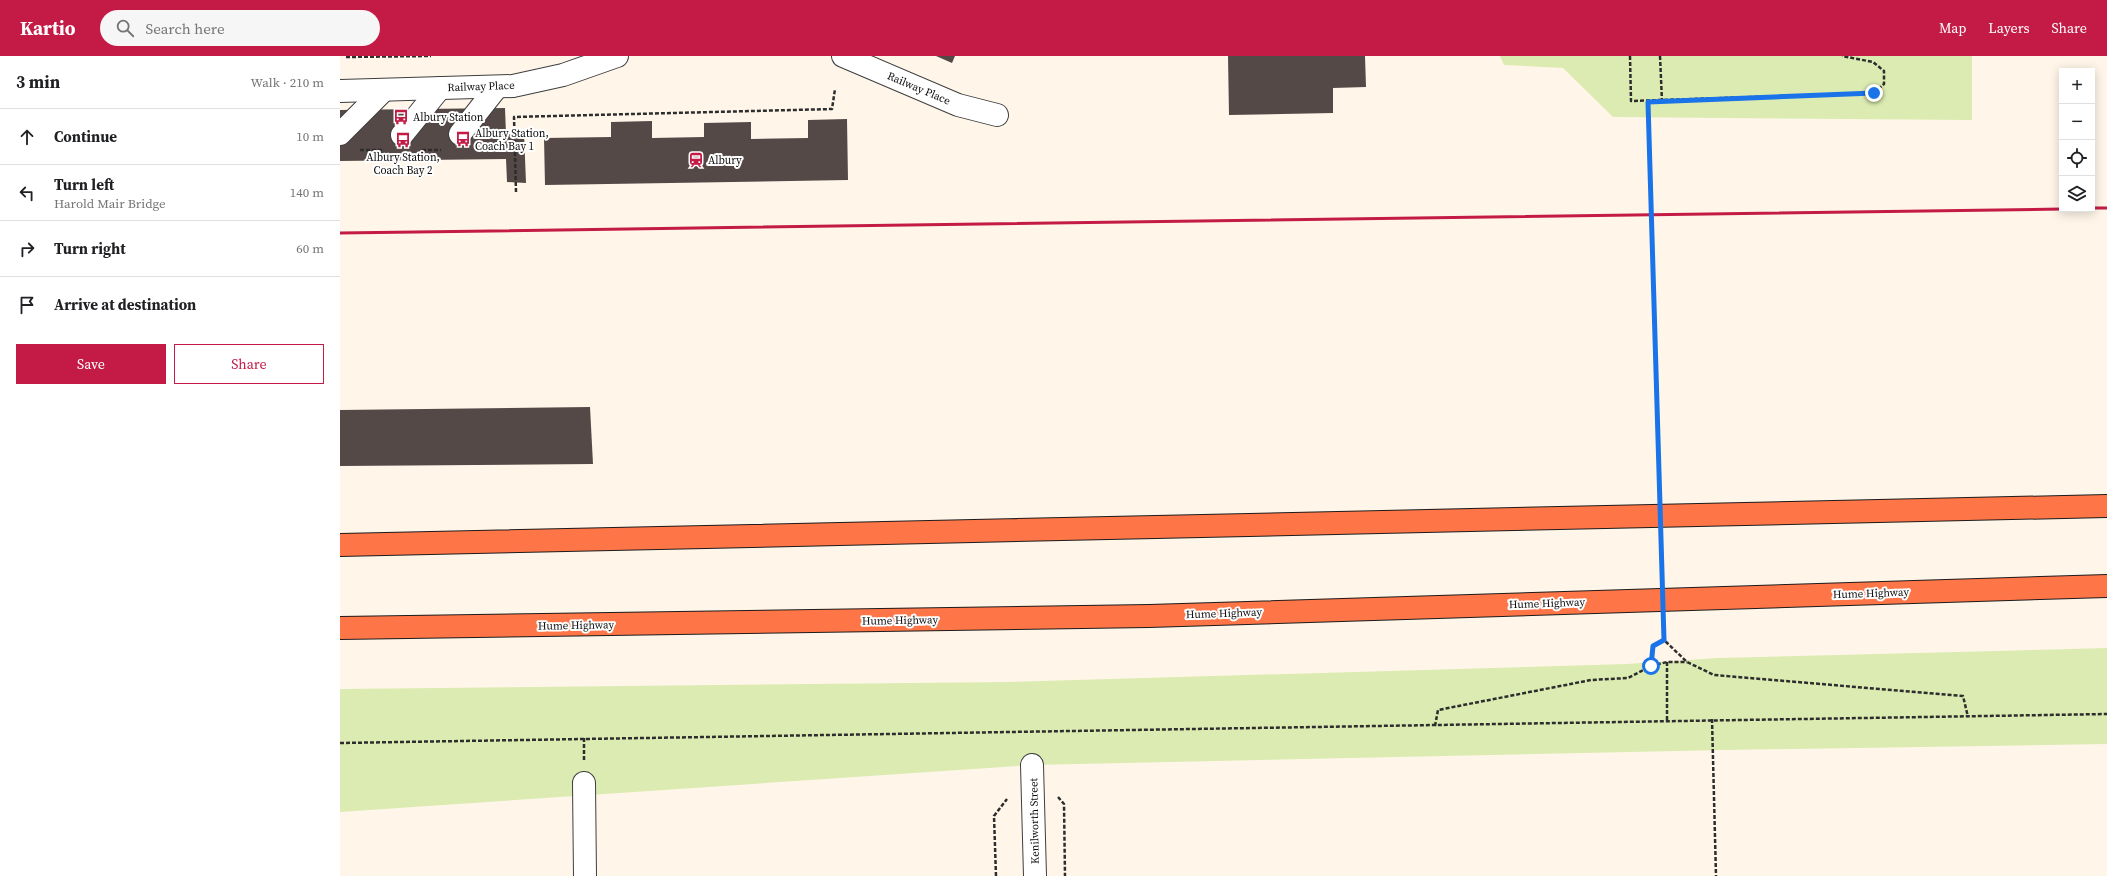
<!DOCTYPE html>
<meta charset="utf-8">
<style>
body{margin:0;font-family:"Source Serif 4",serif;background:#f6f6f6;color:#202124}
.controls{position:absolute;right:12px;top:12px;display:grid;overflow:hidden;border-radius:0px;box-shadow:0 2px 10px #0003}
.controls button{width:36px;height:36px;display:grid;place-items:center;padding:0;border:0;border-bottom:1px solid #e0e0e0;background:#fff;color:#202124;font:20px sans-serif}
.stop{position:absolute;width:12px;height:12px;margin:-9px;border:3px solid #1a73e8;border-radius:50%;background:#fff}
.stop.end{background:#1a73e8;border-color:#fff;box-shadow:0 1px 4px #0008}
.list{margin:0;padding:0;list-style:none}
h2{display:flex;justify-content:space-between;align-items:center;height:52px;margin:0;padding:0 16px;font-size:17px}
h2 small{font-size:13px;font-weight:400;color:#757577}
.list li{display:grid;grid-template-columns:26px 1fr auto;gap:12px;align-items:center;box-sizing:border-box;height:56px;padding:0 16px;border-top:1px solid #e0e0e0}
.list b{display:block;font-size:15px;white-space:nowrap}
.list p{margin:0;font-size:13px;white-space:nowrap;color:#757577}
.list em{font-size:13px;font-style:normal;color:#757577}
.actions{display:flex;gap:8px;padding:12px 16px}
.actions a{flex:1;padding:9px 0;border:1px solid #c31b46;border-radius:0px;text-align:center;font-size:14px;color:#c31b46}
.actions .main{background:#c31b46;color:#fff}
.icon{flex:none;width:22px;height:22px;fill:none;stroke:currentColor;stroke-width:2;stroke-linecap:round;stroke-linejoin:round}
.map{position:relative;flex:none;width:1767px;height:820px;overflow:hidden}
header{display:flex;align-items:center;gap:24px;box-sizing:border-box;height:56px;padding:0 20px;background:#c31b46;color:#fff}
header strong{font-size:19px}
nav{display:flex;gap:22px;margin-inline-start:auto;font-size:14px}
.search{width:280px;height:36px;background:#f6f6f6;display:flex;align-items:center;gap:10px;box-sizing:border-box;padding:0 14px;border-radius:22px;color:#757577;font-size:15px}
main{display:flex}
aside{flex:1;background:#fff}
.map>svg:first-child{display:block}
.green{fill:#dcebb1}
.building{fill:#544947}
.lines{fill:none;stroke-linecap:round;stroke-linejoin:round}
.minor-casing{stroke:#3e3e3e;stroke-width:24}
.highway-casing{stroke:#1c1c1c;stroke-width:24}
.path{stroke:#2d2d2d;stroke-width:2.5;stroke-dasharray:4 2;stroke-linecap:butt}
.minor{stroke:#fff;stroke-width:22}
.highway{stroke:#fe7548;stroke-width:22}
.rail{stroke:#c31b46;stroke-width:3}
.path-bridge{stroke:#2d2d2d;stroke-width:2.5;stroke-dasharray:4 2;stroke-linecap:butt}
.route{stroke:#1a73e8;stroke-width:5}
.labels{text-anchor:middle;stroke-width:4;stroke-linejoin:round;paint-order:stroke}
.street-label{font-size:11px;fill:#0b0b0b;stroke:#fff}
.poi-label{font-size:11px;fill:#0b0b0b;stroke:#fff;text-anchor:start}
</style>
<header>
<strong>Kartio</strong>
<div class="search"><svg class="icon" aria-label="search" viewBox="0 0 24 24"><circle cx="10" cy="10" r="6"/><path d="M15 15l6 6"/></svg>Search here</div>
<nav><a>Map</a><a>Layers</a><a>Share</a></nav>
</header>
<main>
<aside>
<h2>3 min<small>Walk · 210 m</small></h2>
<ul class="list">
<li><svg class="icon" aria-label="ahead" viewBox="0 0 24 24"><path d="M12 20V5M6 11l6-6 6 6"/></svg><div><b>Continue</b></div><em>10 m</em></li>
<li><svg class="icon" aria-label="left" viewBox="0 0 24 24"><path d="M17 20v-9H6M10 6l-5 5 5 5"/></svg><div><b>Turn left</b><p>Harold Mair Bridge</p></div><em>140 m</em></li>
<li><svg class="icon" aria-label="right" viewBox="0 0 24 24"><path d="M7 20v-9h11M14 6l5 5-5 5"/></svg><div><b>Turn right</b></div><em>60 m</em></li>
<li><svg class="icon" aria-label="arrive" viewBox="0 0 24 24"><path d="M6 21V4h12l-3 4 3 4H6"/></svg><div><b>Arrive at destination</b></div></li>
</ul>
<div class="actions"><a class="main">Save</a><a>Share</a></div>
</aside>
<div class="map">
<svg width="1767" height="820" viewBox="0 0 1767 820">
<rect width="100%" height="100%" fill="#fff6e9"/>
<g class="green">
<polygon points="1160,0 1632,0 1632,64 1273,61 1223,12 1164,9"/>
<polygon points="1767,592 1767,688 1384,694 692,709 0,756 0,633 669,626 1287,608 1378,602"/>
</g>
<g class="building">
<polygon points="596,0 615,0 612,7"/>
<polygon points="888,0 1025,0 1026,31 993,32 993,57 889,59"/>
<polygon points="165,52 166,78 184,77 186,127 167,126 166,103 0,105 0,54"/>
<polygon points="507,63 508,124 205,129 204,82 271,81 271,66 312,65 312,82 364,81 364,67 411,66 411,83 468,82 468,64"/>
<polygon points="250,351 253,408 0,410 0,354"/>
</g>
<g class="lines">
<g class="minor-casing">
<g id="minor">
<polyline points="503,0 618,49 657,59"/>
<polyline points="0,35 173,30 223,19 277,0"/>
<polyline points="0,78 44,34"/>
<polyline points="120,78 157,31"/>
<polyline points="62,79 100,32"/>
<polyline points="692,709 695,820"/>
<polyline points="244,727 245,820"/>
</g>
</g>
<g class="highway-casing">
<g id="highway">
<polyline points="0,489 1767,450"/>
<polyline points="0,572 809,560 1767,530"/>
</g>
</g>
<g class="path">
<polyline points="1290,0 1291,45 1534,37 1544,28 1544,15 1533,6 1502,0"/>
<polyline points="1320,0 1322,45"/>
<polyline points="6,1 91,0"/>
<polyline points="20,94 43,94"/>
<polyline points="82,94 101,94"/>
<polyline points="140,94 175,94"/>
<polyline points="176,136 174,61 492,53 495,33"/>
<polyline points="1327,606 1327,664"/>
<polyline points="1311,610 1327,606 1347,606"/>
<polyline points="1372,663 1376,820"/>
<polyline points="1095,670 1098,654 1251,624 1288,622 1311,610 1313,590 1324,584 1347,606 1374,619 1623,640 1628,661"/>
<polyline points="0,687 1767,658"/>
<polyline points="244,704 244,682"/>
<polyline points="718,741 724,748 725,820"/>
<polyline points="656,820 654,760 667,743"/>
</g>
<use href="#minor" class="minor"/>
<use href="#highway" class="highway"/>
<g class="rail">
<polyline points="1752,152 1767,152"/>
<polyline points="0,177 1722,153"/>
</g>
<polyline class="path-bridge" points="1308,46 1324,584"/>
</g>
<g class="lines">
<polyline class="route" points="1311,610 1313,590 1324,584 1308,46 1534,37"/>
</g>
<defs>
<g id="bus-bare" transform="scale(1.2)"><path d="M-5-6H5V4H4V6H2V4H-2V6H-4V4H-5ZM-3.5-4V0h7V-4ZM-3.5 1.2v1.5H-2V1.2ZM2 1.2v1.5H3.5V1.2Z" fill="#c31b46" stroke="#fff" stroke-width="2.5" paint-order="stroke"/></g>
<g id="station-bare" transform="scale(1.2)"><path d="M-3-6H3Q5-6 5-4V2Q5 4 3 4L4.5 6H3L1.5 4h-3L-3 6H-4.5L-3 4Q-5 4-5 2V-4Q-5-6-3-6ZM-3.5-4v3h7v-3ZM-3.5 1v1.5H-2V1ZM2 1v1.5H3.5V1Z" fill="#c31b46" stroke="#fff" stroke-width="2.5" paint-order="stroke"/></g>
</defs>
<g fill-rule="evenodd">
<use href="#bus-bare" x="61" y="61"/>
<use href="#bus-bare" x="123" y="83"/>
<use href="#bus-bare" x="63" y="84"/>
<use href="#station-bare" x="356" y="104"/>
</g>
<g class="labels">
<g class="street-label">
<text transform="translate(141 30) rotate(-2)" y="4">Railway Place</text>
<text transform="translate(579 32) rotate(23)" y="4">Railway Place</text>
<text transform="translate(1531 537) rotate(-2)" y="4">Hume Highway</text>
<text transform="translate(1207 547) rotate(-2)" y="4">Hume Highway</text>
<text transform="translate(884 557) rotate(-2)" y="4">Hume Highway</text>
<text transform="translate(560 564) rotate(-1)" y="4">Hume Highway</text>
<text transform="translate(236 569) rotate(-1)" y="4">Hume Highway</text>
<text transform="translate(694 765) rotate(-91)" y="4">Kenilworth Street</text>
</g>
<g class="poi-label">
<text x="73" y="65">Albury Station</text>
<text x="135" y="81">Albury Station,<tspan x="135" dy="13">Coach Bay 1</tspan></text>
<text x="63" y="105" text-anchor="middle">Albury Station,<tspan x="63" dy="13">Coach Bay 2</tspan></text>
<text x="368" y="108">Albury</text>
</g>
</g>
</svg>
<div class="controls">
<button>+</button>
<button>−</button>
<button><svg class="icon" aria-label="locate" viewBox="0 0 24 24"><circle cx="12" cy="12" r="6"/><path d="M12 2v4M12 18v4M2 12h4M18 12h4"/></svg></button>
<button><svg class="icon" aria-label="layers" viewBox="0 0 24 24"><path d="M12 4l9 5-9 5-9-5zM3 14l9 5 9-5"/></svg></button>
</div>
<div class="stop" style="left:1311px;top:610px"></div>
<div class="stop end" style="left:1534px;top:37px"></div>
</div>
</main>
